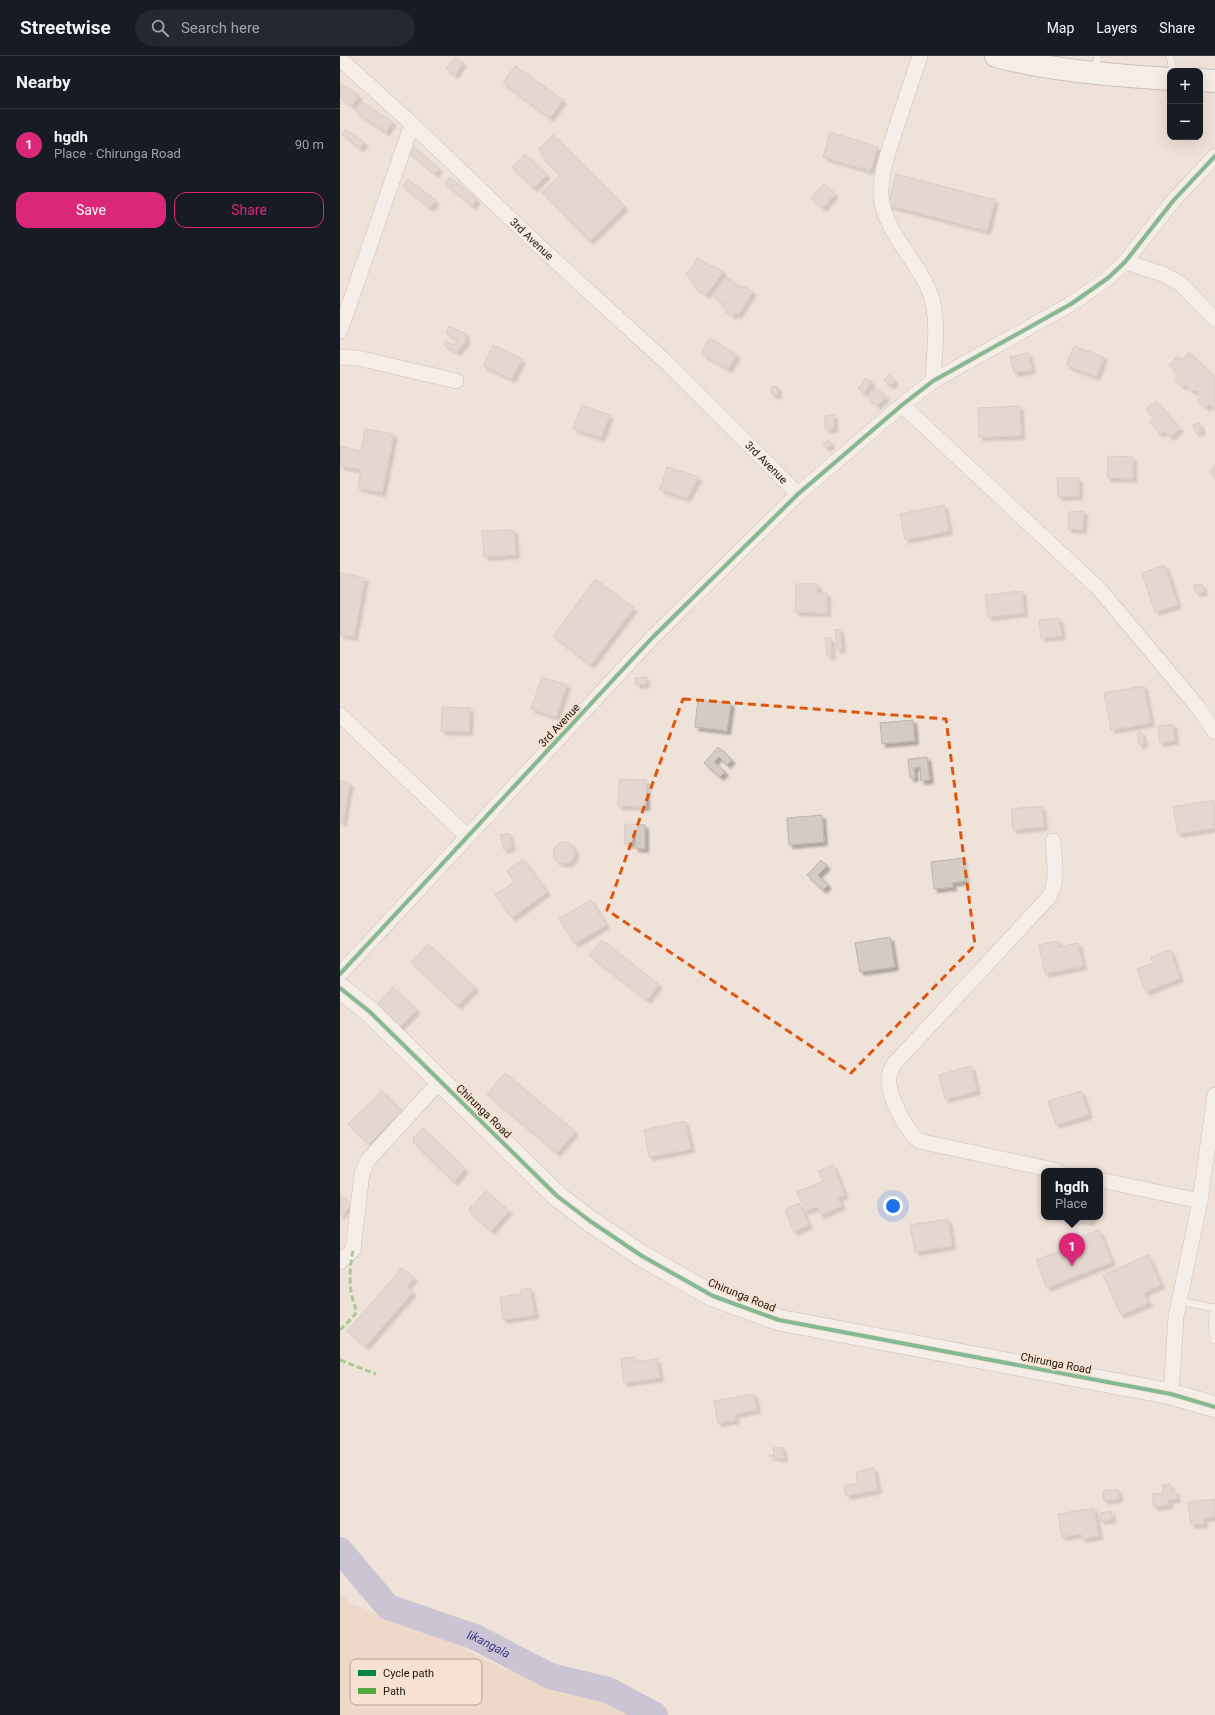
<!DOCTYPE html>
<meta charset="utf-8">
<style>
body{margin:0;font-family:Roboto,sans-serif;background:#242831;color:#f1f3f6}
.controls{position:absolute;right:12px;top:12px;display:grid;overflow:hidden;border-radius:8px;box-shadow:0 4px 16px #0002}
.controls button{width:36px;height:36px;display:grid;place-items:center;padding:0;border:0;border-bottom:1px solid #363941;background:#171b24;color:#f1f3f6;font:20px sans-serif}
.you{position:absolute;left:553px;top:1150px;width:14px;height:14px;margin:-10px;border:3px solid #fff;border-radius:50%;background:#1a73e8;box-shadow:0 0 0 6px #1a73e833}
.badge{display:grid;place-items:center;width:26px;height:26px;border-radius:50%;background:#db2777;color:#fff;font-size:13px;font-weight:700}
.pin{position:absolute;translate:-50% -33px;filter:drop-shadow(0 1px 2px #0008)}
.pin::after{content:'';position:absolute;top:21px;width:14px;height:12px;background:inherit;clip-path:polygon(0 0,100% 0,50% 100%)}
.popup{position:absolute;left:701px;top:1112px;width:62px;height:52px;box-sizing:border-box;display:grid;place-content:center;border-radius:8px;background:#171b24;filter:drop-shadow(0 1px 3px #0005);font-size:13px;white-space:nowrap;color:#9ea1a6}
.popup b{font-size:15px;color:#f1f3f6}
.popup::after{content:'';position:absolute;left:50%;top:100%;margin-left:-8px;border:8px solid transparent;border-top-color:#171b24}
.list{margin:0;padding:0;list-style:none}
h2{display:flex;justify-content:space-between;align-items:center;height:52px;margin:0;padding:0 16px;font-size:17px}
h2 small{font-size:13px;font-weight:400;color:#9ea1a6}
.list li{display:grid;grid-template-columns:26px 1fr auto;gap:12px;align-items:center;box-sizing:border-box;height:72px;padding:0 16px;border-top:1px solid #363941}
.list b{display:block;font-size:15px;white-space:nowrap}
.list p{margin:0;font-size:13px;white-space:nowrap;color:#9ea1a6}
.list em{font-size:13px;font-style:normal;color:#9ea1a6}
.actions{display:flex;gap:8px;padding:12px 16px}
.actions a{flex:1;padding:9px 0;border:1px solid #db2777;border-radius:12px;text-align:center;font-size:14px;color:#db2777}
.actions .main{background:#db2777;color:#fff}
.icon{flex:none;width:22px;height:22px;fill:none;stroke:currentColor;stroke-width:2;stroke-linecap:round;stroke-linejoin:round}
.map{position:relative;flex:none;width:875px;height:1659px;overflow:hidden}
header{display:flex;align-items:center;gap:24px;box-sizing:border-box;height:56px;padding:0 20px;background:#171b24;border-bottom:1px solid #363941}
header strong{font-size:19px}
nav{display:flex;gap:22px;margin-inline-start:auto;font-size:14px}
.search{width:280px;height:36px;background:#242831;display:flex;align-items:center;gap:10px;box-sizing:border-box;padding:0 14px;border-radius:22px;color:#9ea1a6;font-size:15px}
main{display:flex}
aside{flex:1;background:#171b24}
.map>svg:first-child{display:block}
.green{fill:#edcdb6}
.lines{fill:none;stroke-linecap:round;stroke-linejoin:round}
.river{stroke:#a1a2cc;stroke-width:26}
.building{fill:#d4cbc4;stroke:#beb4ae;filter:url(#shadow)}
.lane-casing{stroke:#a59b94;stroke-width:8}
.street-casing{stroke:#a59b94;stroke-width:16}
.secondary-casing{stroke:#a59b94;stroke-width:22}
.highway-casing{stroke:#a59b94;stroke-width:24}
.lane{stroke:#fdfbf9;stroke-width:7}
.street{stroke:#fdfbf9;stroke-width:15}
.secondary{stroke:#fdfbf9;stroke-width:21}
.highway{stroke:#fdfbf9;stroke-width:22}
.quiet{stroke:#52a941;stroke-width:3;stroke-dasharray:6 3;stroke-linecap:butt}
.cycleway-casing{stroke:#f7e1d1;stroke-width:6}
.cycleway{stroke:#00873e;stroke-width:4}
.marked{fill:none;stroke:#de560c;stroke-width:3;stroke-dasharray:8 5;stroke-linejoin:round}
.labels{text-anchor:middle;stroke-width:3.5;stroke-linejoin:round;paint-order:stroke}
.street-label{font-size:11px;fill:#1c150f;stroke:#f7e1d1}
.water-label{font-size:12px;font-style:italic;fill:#3a3c87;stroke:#f7e1d1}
.key{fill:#f7e1d1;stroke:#b5a497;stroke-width:1}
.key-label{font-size:11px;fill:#1c150f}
</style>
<header>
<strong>Streetwise</strong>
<div class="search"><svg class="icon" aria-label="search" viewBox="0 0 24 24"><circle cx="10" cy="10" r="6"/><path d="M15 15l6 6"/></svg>Search here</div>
<nav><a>Map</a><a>Layers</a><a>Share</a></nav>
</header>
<main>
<aside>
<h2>Nearby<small></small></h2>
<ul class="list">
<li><span class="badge">1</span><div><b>hgdh</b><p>Place · Chirunga Road</p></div><em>90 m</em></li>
</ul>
<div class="actions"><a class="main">Save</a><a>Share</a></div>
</aside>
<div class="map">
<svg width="875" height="1659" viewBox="0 0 875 1659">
<defs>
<filter id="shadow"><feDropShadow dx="3.5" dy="3.5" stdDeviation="1" flood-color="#0004"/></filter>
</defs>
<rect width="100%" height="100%" fill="#efe2d9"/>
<polygon class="green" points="0,1535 10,1547 117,1589 164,1613 227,1626 287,1655 293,1659 0,1659"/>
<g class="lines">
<path class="river" id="s1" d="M 0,1494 L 48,1551 L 135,1581 L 210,1620 L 268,1634 L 315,1659"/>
</g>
<g class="building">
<polygon points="115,1 123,7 115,19 106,13"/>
<polygon points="175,10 223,44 210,62 163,27"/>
<polygon points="0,27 19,40 12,50 0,41"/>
<polygon points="22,46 53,66 46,76 16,56"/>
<polygon points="6,73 25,87 20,92 2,78"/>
<polygon points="490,76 538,91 530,115 483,101"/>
<polygon points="213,79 285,151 250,185 202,136 220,119 201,100 203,98 198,93"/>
<polygon points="71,89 99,113 95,118 66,94"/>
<polygon points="185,98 207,119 194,132 172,111"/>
<polygon points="556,118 655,144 647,175 548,149"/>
<polygon points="110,121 137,144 132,150 105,127"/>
<polygon points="68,123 96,145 90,152 63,130"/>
<polygon points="484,128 495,138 483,152 471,142"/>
<polygon points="358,202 371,211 373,209 383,216 366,239 353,230 355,226 346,219"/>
<polygon points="386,221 402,232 403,230 413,236 398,259 395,257 393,260 382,252 384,248 373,240"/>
<polygon points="109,270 125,277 126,286 117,296 104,289 106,285 114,289 118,284 106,277"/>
<polygon points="370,282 397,299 388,313 361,297"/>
<polygon points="153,289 182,303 172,323 143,310"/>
<polygon points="734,290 764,301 756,321 726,309"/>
<polygon points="849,296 875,322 875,354 869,348 866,352 857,344 862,340 855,334 853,336 845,329 843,331 835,324 838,321 833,316 835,314 829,309 838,300 841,304"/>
<polygon points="688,297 692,314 674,317 670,301"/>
<polygon points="549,319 555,325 550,330 544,324"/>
<polygon points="526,322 532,326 524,337 518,333"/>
<polygon points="437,330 438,339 432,339 431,331"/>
<polygon points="535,331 546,341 537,350 527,340"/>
<polygon points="816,345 840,373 830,381 825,375 820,378 810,366 814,363 806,353"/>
<polygon points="242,349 270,359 261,382 233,373"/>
<polygon points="680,350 681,380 639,381 638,352"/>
<polygon points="494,359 494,373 485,373 485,360"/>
<polygon points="859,367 862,375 856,377 853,369"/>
<polygon points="25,373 54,378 42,437 18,432 21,414 0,410 0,390 21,395"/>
<polygon points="489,384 491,389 486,392 483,387"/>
<polygon points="768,400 793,401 793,423 767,422"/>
<polygon points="875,409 875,421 869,416"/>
<polygon points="327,411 359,421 347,442 320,434"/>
<polygon points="717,422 739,422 739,440 718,441"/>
<polygon points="604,449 609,475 565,484 560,458"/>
<polygon points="744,455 743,474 728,473 729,456"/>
<polygon points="174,474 176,499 144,501 142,475"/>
<polygon points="825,509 838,549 815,556 802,517"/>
<polygon points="0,517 25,522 14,581 0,579"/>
<polygon points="255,523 294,552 251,609 213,580"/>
<polygon points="456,528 478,528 477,537 487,537 487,557 455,556"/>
<polygon points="862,528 864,536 856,537 854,529"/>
<polygon points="682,535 684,557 648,561 645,539"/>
<polygon points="719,562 722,580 701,582 699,564"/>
<polygon points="500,573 502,593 497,594 495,574"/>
<polygon points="485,582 491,582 492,600 487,600"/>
<polygon points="202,621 227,629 216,661 191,653"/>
<polygon points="306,621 306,628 296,629 295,622"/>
<polygon points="804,630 811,667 771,674 764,637"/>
<polygon points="358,643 391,647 387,675 355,671"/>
<polygon points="102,651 130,652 129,676 101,675"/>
<polygon points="573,664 575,685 542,688 540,667"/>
<polygon points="833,668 835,685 820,687 818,670"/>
<polygon points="802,676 804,688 799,689 797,677"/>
<polygon points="378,691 386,698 386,699 392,704 387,709 379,701 374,706 385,716 380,721 364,707"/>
<polygon points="587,701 590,724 581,725 580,711 574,712 575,722 570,722 568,703"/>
<polygon points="279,723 306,724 306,751 278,750"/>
<polygon points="0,725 10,727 3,766 0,766"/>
<polygon points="874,744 875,772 838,778 833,751"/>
<polygon points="702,750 704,771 673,774 671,753"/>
<polygon points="482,759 484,786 449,789 447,762"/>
<polygon points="285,768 305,769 305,793 295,792 296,777 293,777 292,788 284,788"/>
<polygon points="169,777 172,791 164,794 160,779"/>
<circle cx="224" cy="797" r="11"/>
<polygon points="623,802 626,825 612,827 613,831 594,833 591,806"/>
<polygon points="183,803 207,836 172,862 155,839 174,826 167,815"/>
<polygon points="481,804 487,810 478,819 488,829 483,834 467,819"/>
<polygon points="251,844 266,869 235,888 219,863"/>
<polygon points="550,881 555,911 520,916 515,887"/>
<polygon points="262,884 319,929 307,944 249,899"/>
<polygon points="718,885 719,891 738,887 743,910 705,918 699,889"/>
<polygon points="88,888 135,932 118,950 71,906"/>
<polygon points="830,894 840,922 806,936 797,913 813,907 811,901"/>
<polygon points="53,931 77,954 59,972 35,950"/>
<polygon points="631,1010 637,1035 605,1043 599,1019"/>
<polygon points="165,1017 235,1076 217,1097 147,1038"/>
<polygon points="42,1035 62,1055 29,1088 8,1068"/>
<polygon points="741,1035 749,1059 716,1069 708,1045"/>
<polygon points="345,1065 351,1093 309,1101 304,1074"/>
<polygon points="83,1072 125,1113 114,1126 74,1087 73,1082"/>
<polygon points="493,1109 505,1139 498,1142 502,1150 481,1159 477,1151 465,1155 457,1136 483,1125 478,1115"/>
<polygon points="146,1135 169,1155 151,1175 128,1154"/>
<polygon points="0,1138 11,1150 0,1160"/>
<polygon points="459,1147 469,1169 454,1176 445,1154"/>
<polygon points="714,1161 752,1161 751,1166"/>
<polygon points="608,1163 612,1190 575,1196 570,1169"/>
<polygon points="759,1174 772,1206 707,1232 696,1204 740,1187 738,1182"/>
<polygon points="808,1199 821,1229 804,1237 809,1247 781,1259 763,1219"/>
<polygon points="62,1212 74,1222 67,1231 73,1236 26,1290 7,1275"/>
<polygon points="190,1232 195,1259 163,1264 160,1241 181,1238 180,1234"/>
<polygon points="295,1301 296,1306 317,1303 320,1322 284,1327 281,1302"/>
<polygon points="414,1338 417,1354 395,1358 396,1364 378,1367 374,1345"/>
<polygon points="442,1391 444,1403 429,1400 434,1399 433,1392"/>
<polygon points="534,1412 538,1434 506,1440 504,1430 518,1427 516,1416"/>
<polygon points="830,1428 831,1435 835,1434 837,1443 828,1444 829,1449 814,1451 812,1438 823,1437 822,1429"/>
<polygon points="778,1433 779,1443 764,1445 763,1435"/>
<polygon points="875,1443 875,1461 864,1462 864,1468 851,1469 848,1446"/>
<polygon points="754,1452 759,1480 742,1483 741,1478 722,1481 718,1458"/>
<polygon points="771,1455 772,1463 761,1465 760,1457"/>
</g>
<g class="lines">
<g class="lane-casing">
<g id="lane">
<polyline points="830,0 833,15"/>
<polyline points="755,14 758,0"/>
<polyline points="839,1245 874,1252"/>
<path d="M 875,1251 C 872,1261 871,1273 875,1284"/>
</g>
</g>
<g class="street-casing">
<g id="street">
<path d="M 580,0 C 572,24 564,48 556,72 C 549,94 540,117 541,140 C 544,177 578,204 590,237 C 600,265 594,296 593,325"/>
<path id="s2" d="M 0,3 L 72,68 L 198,189 L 328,308 L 458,438"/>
<polyline points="785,206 823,218 841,228 875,263"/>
<polyline points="0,275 72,68"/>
<polyline points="0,301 18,302 116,325"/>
<polyline points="562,349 760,534 857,650 875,676"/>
<polyline points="0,659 127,780"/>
<path d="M 713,785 C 714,804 719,824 709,841 L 554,1008 C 551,1014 548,1019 549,1026 C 549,1041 567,1076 579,1085 L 718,1115"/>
<polyline points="0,918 311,583 458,438 562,349 593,325 731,248 768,222 785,206 833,145 875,100"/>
<polyline points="760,1124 860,1145"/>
<polyline points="0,1206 13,1194 22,1117 28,1104 100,1025"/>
<polyline points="831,1338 836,1261 860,1145 875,1039"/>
</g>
</g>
<g class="secondary-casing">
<polyline id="secondary" points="0,932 30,956 217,1140 250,1165 302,1200 373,1240 439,1264 831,1338 875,1351"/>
</g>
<g class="highway-casing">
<g id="highway">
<path d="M 656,0 C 713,15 771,19 830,23"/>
<polyline points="860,24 875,25"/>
</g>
</g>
<use href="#lane" class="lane"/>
<use href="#street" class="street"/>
<use href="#secondary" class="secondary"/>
<use href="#highway" class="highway"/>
<g class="quiet">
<path d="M 0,1274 L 13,1261 L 17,1255 C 8,1237 9,1214 13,1194"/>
<polyline points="0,1304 36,1318"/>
</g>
<g class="cycleway-casing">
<g id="cycleway">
<polyline points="0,918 311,583 458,438 562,349 593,325 731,248 768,222 785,206 833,145 875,100"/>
<polyline points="0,932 30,956 217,1140 250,1165 302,1200 373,1240 439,1264 831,1338 875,1351"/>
</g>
</g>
<use href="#cycleway" class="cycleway"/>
</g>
<path d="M0 0H875V1659H0ZM 343,643 L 606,663 L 635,889 L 511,1017 L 267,854 Z" fill="#efe2d9" fill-opacity=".55" fill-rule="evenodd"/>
<path class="marked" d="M 343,643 L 606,663 L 635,889 L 511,1017 L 267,854 Z"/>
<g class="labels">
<g class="street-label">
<text dy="4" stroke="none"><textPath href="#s2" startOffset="263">3rd Avenue</textPath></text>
<text dy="4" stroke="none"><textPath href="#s2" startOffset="587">3rd Avenue</textPath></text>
<text transform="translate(219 669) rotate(-47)" y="4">3rd Avenue</text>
<text transform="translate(144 1055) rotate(44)" y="4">Chirunga Road</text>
<text transform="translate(402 1239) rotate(22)" y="4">Chirunga Road</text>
<text transform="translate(716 1307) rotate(11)" y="4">Chirunga Road</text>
</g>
<g class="water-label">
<text dy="4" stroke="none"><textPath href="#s1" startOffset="182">likangala</textPath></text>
</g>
</g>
<rect x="10" y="1603" width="132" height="46" rx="6" class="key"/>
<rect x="18" y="1614" width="18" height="6" fill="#00873e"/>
<rect x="18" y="1632" width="18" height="6" fill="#52a941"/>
<g class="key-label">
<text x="43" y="1621">Cycle path</text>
<text x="43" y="1639">Path</text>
</g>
</svg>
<div class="controls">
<button>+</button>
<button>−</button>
</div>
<div class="you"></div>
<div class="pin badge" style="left:732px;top:1210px">1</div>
<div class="popup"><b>hgdh</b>Place</div>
</div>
</main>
